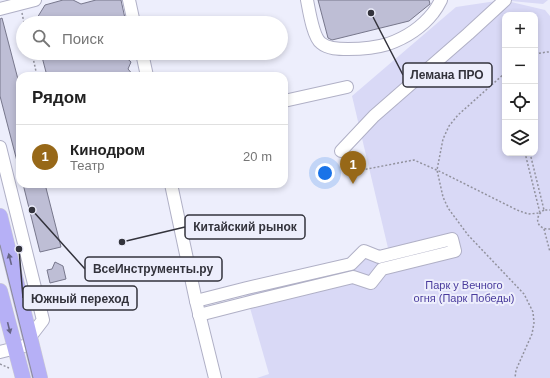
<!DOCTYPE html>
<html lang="ru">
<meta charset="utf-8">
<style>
body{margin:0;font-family:Arial,sans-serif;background:#f2f2f2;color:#222}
.controls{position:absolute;right:12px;top:12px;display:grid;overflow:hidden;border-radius:8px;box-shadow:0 2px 6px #0003}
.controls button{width:36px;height:36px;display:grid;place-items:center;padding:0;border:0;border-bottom:1px solid #e0e0e0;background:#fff;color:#222;font:20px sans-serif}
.you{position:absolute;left:325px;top:173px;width:14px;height:14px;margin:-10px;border:3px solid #fff;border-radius:50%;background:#1a73e8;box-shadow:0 0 0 6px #1a73e833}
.badge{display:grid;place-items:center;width:26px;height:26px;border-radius:50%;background:#976818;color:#fff;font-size:13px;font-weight:700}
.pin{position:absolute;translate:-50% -33px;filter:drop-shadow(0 1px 2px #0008)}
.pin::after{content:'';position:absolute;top:21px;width:14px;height:12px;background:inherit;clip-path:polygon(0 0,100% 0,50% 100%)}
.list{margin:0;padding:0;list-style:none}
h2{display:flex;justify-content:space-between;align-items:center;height:52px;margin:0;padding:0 16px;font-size:17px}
h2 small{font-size:13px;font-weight:400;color:#767676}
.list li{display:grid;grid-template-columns:26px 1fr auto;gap:12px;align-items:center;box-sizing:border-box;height:64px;padding:0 16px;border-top:1px solid #e0e0e0}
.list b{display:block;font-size:15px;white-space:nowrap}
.list p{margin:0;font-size:13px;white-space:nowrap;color:#767676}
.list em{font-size:13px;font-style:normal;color:#767676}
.icon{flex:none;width:22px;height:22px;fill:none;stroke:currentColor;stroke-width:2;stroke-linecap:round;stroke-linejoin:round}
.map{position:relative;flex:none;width:550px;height:378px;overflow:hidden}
.search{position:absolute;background:#fff;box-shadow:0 2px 6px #0003;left:16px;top:16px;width:272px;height:44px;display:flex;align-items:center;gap:10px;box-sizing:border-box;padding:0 14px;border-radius:22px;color:#767676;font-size:15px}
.panel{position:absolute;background:#fff;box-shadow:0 2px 6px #0003;left:16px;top:72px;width:272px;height:116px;border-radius:12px}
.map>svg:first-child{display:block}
.green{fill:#d9d9f6;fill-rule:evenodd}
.building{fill:#bebed5;stroke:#77778c}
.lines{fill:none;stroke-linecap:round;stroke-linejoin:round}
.minor-casing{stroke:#b0b0c6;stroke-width:14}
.major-casing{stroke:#ceced0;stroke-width:16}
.path{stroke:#92929e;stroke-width:1.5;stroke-dasharray:2 2;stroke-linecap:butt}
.minor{stroke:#fff;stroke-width:12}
.major{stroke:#b6b0f6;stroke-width:15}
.tram{stroke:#8b8b96;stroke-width:1}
.oneway{fill:#676586}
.labels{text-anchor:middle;stroke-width:4;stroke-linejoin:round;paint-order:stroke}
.park-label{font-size:11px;fill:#4a3c9d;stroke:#edeefc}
.leader{fill:none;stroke:#33333c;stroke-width:1.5}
.callout-dot{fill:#33333c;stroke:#edeefc;stroke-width:1.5}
.callout{fill:#edeefc;stroke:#33333c;stroke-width:1.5}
.callout-label{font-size:12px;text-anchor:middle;font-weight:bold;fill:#33333c}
</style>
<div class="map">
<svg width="550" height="378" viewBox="0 0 550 378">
<rect width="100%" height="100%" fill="#edeefc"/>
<g class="green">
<path d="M 503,0 L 545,10 L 550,16 L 550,378 L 257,378 L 269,374 L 244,287 L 388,248 L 352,96 L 456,7 ZM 505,15 L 535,15 L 535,153 L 505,153 Z"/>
<polygon points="512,0 548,0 543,4 511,1"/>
</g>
<g class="building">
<polygon points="63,0 73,0 81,4 96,0 121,0 126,23 34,23 45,5"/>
<polygon points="318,0 429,0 430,4 409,21 332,40 328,38"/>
<polygon points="2,18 20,87 20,164 18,165 0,96 0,19"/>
<polygon points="41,53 121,53 131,62 128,69 134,76 47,76"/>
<polygon points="23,184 45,184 61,247 40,252"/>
<polygon points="55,262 63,266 66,279 50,283 47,270 52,269"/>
</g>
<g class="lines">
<g class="minor-casing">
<g id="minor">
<polyline points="129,0 134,23"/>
<path d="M 307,0 C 309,10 313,37 321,43 C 328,49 339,49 348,49 C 361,49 375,48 388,44 C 405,38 422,27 433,13 C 436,9 439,4 441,0"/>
<polyline points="0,9 35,0"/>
<polyline points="142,53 147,76"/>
<polyline points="284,101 347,87"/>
<polyline points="0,147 43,320 30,337"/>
<polyline points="341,151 374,116 468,34 505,0"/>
<polyline points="171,184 196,301 215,378"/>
<polyline points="196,301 247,288 351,264 364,251 379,257 452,239 455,251 382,269 371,283 353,277 250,302 199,315"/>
<polyline points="0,352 32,344"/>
</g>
</g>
<g class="major-casing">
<g id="major">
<polyline points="0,216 40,378"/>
<polyline points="0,291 23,378"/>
</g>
</g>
<g class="path">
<polyline points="22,13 24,23"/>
<polyline points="32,53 37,76"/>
<polyline points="535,54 547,52 550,52"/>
<polyline points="505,73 458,115 449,126 443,139 437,170 443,197 448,208 468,235 524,294 533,312 534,323 532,334 516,370 515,378"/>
<polyline points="530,153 544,210 550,210"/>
<polyline points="346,173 414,160 441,172 517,210 528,214 540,213 525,153"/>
<path d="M 544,210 C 533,217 537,230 550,229"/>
<polyline points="544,229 550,252"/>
<polyline points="0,364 9,368"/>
</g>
<use href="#minor" class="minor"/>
<use href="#major" class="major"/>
<polyline class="tram" points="0,245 33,378"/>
</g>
<defs><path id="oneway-solid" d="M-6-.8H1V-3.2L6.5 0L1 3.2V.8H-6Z"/></defs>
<g class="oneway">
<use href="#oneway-solid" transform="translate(10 259) rotate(-104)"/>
<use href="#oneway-solid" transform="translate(9 328) rotate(76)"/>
</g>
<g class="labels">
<g class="park-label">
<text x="464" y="289">Парк у Вечного<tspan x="464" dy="13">огня (Парк Победы)</tspan></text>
</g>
</g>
<path class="leader" d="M371 13L403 75M122 242L185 227M32 210L85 269M19 249L23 298"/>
<g class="callout-dot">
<circle cx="371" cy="13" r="4"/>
<circle cx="122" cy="242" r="4"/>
<circle cx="32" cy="210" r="4"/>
<circle cx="19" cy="249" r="4"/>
</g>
<g class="callout">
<rect x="403" y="63" width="89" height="24" rx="4"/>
<rect x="185" y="215" width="120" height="24" rx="4"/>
<rect x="85" y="257" width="137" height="24" rx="4"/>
<rect x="23" y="286" width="114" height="24" rx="4"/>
</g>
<g class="callout-label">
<text x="447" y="79">Лемана ПРО</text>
<text x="245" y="231">Китайский рынок</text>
<text x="153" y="273">ВсеИнструменты.ру</text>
<text x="80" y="303">Южный переход</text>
</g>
</svg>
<div class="controls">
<button>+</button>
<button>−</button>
<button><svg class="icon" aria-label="locate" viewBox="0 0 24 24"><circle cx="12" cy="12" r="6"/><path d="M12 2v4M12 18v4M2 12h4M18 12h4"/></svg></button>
<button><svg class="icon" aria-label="layers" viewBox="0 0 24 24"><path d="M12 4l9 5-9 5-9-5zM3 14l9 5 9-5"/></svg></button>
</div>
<div class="you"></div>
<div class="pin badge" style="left:353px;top:184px">1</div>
<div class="search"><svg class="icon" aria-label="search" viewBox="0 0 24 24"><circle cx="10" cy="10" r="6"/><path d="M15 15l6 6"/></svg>Поиск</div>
<section class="panel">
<h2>Рядом<small></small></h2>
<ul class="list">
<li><span class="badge">1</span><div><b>Кинодром</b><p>Театр</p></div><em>20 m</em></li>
</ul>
</section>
</div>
